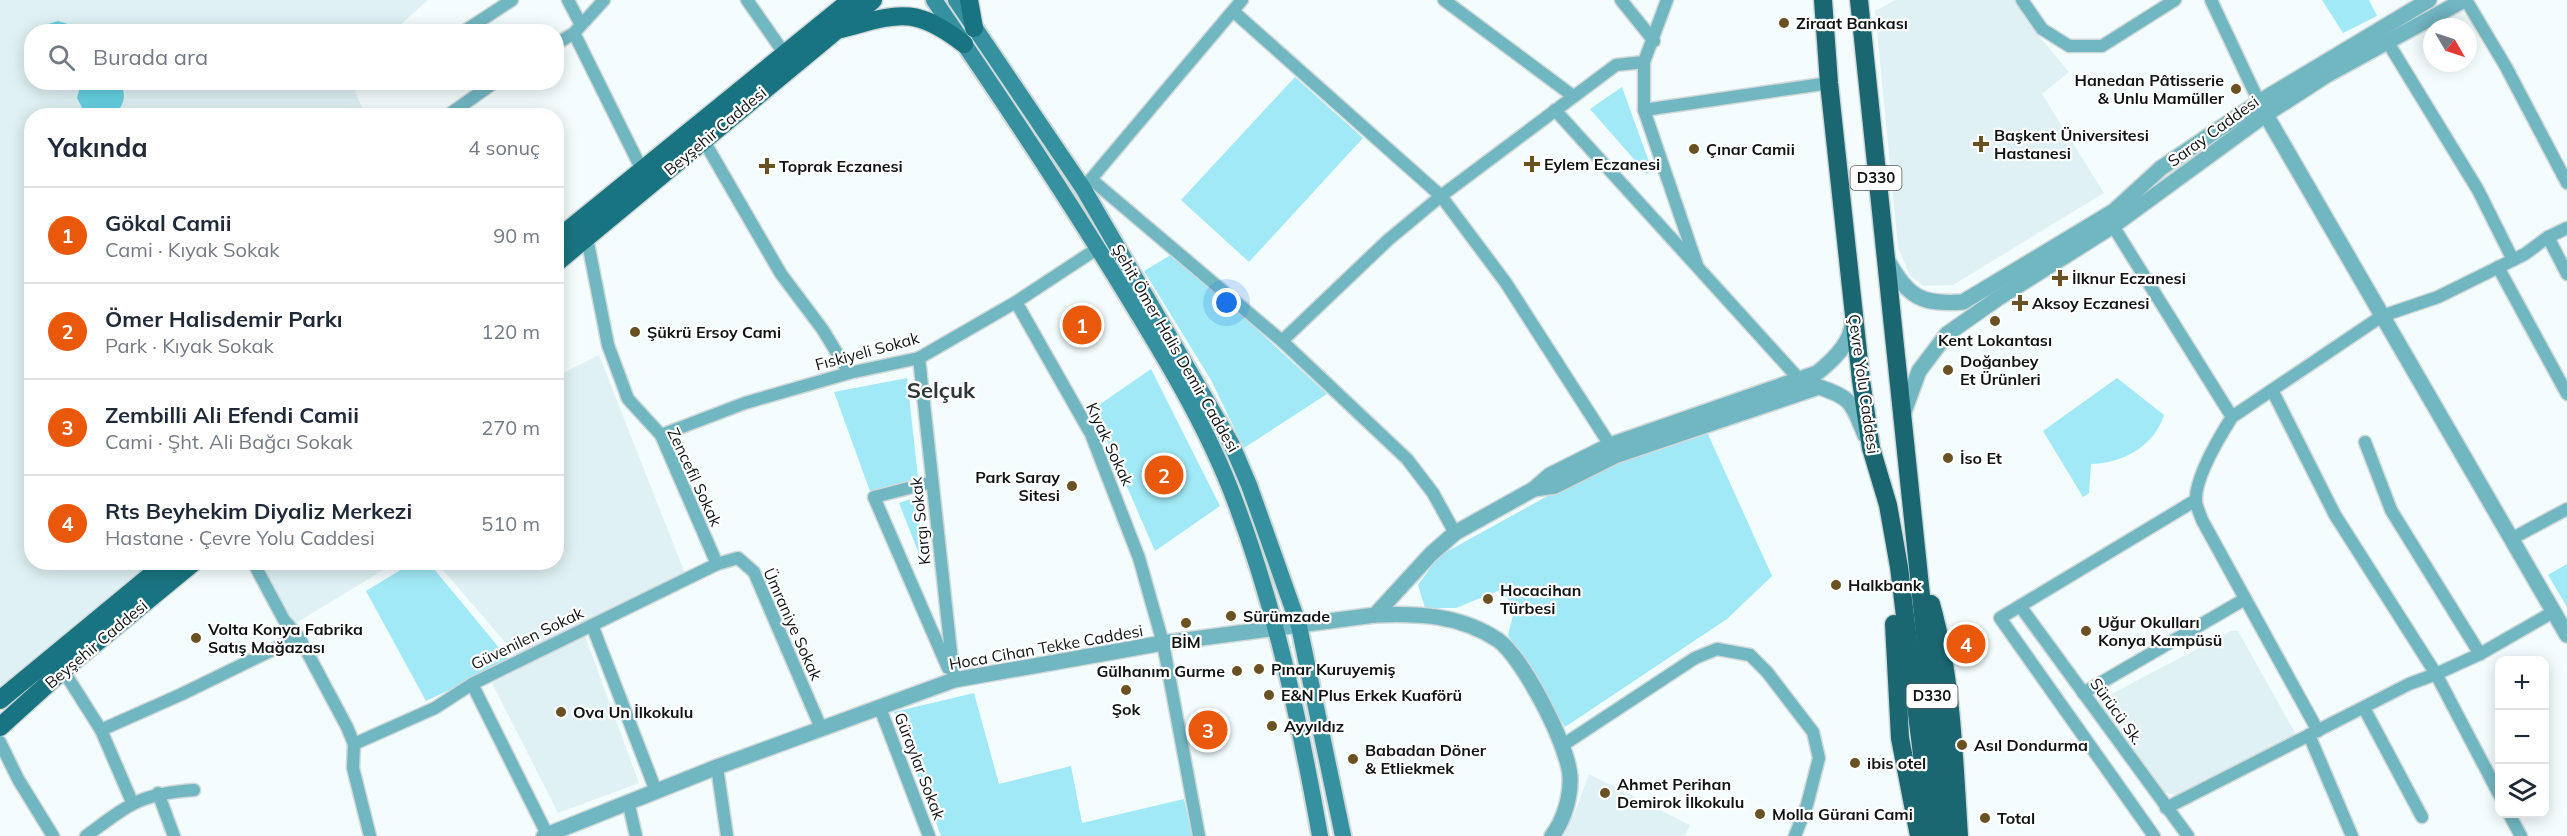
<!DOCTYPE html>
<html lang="tr">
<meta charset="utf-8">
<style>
body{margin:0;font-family:Mulish,sans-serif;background:#f2f2f3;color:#1f2937}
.controls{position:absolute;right:18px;bottom:18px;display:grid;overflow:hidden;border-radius:12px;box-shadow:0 3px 15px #0003}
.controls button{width:54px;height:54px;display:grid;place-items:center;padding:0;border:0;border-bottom:2px solid #e0e1e3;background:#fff;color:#1f2937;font:30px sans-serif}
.compass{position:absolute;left:2423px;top:18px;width:54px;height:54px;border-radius:50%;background:#fff;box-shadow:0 3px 15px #0003;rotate:129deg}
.you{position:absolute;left:1227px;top:303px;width:21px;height:21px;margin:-15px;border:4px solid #fff;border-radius:50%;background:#1a73e8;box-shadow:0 0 0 9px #1a73e833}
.badge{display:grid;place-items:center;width:39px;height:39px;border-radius:50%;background:#ea580c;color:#fff;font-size:20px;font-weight:700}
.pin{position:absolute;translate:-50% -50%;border:3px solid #fff;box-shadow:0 2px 6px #0006}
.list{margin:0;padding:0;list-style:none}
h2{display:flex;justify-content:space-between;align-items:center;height:78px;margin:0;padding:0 24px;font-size:26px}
h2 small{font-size:20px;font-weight:400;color:#747a83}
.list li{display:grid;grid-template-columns:39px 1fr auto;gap:18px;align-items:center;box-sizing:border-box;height:96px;padding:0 24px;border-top:2px solid #e0e1e3}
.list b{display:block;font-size:22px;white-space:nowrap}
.list p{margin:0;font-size:20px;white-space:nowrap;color:#747a83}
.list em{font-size:20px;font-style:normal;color:#747a83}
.icon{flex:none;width:33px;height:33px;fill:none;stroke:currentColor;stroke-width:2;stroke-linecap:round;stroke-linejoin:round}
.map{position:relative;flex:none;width:2567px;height:836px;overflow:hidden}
.search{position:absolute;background:#fff;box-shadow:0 3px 15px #0003;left:24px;top:24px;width:540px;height:66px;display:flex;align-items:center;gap:15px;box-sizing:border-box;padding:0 21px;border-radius:24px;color:#747a83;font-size:22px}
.panel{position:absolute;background:#fff;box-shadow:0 3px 15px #0003;left:24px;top:108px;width:540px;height:462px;border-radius:24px}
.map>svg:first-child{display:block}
.built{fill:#dff1f4}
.green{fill:#a1e9f6}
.water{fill:#65d0e1}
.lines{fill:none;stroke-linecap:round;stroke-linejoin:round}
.minor-casing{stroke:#d0d8d8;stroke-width:15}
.tertiary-casing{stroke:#d0d8d8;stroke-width:18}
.secondary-casing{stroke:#d0d8d8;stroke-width:20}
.primary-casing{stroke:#d0d8d8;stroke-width:21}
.trunk-casing{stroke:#d0d8d8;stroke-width:21}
.minor{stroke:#71b7c2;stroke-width:12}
.tertiary{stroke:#71b7c2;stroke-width:15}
.secondary{stroke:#35919f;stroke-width:16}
.primary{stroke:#197481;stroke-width:18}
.trunk{stroke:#1a6772;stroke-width:18}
.poi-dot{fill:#695121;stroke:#fff;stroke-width:2}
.labels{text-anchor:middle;stroke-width:4.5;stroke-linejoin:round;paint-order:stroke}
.shield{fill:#fff;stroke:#585a5a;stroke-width:1.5}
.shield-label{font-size:15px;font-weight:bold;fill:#101313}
.poi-label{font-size:16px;font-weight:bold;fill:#101313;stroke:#fff;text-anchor:start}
.street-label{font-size:16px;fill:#101313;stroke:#fff}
.district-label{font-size:22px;font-weight:bold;fill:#2f3637;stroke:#fff}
</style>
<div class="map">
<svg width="2567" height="836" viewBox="0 0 2567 836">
<rect width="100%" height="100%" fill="#f4fdfe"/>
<g class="built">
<polygon points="0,0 428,0 393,31 32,32 32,82 352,83 365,115 32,116 32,562 152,563 0,689"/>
<polygon points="1895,0 2015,0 2030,25 2069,72 2042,94 2104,193 1953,285 1924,286 1910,276 1898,247 1875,11"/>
<polygon points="599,355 686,576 516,655 437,563 556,562 557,376"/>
<polygon points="255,563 395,563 286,629"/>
<polygon points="2231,631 2238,631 2298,738 2179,796 2163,792 2098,701"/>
<polygon points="585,636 639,783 558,813 492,683"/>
<polygon points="1589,774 1690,825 1685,836 1562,836 1575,812"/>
</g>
<g class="green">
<polygon points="2322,0 2369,0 2377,16 2343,33"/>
<polygon points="1295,77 1363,138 1249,262 1181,200"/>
<polygon points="1622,87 1652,170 1647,174 1590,109"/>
<polygon points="1174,253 1327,394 1244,448 1211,380 1144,271"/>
<polygon points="1151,369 1220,506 1155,551 1093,409"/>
<polygon points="907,378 918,477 871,494 834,392"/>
<path d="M 2117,378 L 2164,415 C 2153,448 2122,463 2091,464 L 2089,493 L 2083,497 L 2043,431 Z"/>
<polygon points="1707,432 1772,576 1727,619 1565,727 1508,635 1515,607 1500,590 1456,608 1425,608 1418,585 1439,556 1591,472"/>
<polygon points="917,497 923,564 899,503"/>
<polygon points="412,563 429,563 510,661 426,701 366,591"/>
<polygon points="2567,564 2567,607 2548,575"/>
<polygon points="974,693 999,784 1071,766 1082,823 1184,799 1192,836 941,836 894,712"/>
</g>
<g class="water">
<polygon points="58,21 71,25 80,31 37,31 45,25"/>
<path d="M 81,83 L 120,83 C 127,95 124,106 114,115 L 86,115 L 77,98 Z"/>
</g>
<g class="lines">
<g class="minor-casing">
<g id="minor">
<polyline points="568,0 581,25"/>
<polyline points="747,0 784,53"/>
<polyline points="1444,0 1573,96"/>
<polyline points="1621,0 1654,41"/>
<polyline points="1667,0 1644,62 1644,110 1697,265"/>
<polyline points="2022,0 2042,29 2069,46 2102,46 2175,0"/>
<polyline points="2211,0 2259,102"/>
<polyline points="2466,0 2506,67 2567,183"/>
<polyline points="1233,11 1441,196 1506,283 1610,445"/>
<polyline points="463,32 512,0"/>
<polyline points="574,33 642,170"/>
<polyline points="2387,41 2478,190 2513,260"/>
<polyline points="556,44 574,33 604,0"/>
<polyline points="1555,110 1800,380"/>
<polyline points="1644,110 1829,83"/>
<polyline points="447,116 495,82"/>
<polyline points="704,141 781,274 823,330 849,373"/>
<polyline points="1092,180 1282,341 1407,459 1433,493 1455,533"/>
<polyline points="1086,185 1242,0"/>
<polyline points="2113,226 2232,417"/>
<polyline points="2548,237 2567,274"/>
<polyline points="587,238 608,345 628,399 661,435 717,564"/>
<polyline points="2498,267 2567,394"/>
<polyline points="1016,302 1091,434 1139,558 1163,643 1199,836"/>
<polyline points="1282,341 1388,240 1441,196 1616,65 1644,62"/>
<polyline points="919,358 954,680"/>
<polyline points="661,435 745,403 849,373 919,358 1016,302 1098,248"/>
<polyline points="2365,442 2391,510 2480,654"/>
<polyline points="932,482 874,497 948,668"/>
<polyline points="2511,539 2567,509"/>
<polyline points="253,562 284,620 299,637"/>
<polyline points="2020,606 2188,836"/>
<polyline points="592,625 656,791"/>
<polyline points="63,670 101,730 132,802"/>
<polyline points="472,684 548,836"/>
<polyline points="2083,693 2245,599"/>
<polyline points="880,708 929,836"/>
<polyline points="2364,708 2422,817"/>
<polyline points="101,730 182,694 299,637 347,727 354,744 353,768 370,836"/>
<path d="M 2318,731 L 2202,520 C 2200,514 2197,508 2196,502 C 2194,479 2220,436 2232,417 L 2382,316 L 2438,297 L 2525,254 L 2548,237 L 2567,228"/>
<polyline points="2309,735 2352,836"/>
<polyline points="0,742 18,779 53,836"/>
<polyline points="354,744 435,708 472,684 717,564 738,558 754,572 821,728"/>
<polyline points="1563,745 1695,658 1717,649 1750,655 1767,672 1813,732 1819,758 1807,805 1795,836"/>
<polyline points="717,767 727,836"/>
<polyline points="158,793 174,836"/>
<polyline points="2500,796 2436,674 2480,654 2553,612"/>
<polyline points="628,801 636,836"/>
<polyline points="2166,808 2409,684 2436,674 2335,515 2272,390"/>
<polyline points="2509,814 2521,836"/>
<path d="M 86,836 C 130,804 139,794 194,790"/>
<polyline points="2154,836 2000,618 2196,500"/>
</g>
</g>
<g class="tertiary-casing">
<g id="tertiary">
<polyline points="2262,108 2567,635"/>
<path d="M 1888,261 C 1908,297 1921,305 1963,302 L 2114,211 L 2161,168 L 2259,102 L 2429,0"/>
<polyline points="1904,412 1919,371 1947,334 1997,299 2113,226 2265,115 2327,75 2464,0"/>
<path d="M 1534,489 L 1555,486 L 1615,456 L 1819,387 C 1853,398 1852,404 1865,435"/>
<path d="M 1375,615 C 1419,613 1460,615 1498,640 C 1523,658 1568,745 1570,776 C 1571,797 1564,820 1552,836"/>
<path d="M 544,836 L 717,767 L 954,680 L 1163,643 L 1375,615 L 1431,554 L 1455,533 L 1534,489 L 1550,475 L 1610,445 L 1817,373 C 1832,361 1853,342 1852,321"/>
</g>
</g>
<g class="secondary-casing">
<g id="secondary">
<path d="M 934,0 C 1000,96 1065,194 1126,294 C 1164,356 1203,420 1230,488 C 1274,600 1299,718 1320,836"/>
<polyline points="956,0 1083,188 1231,443 1249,485 1299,626 1343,836"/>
</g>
</g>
<g class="primary-casing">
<g id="primary">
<polyline points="969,0 974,28"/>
<path d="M 841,29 C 898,14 914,5 964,44"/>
<polyline points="556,240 851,0"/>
<polyline points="556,263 873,0"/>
<polyline points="0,700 167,562"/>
<polyline points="0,727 63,670 194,562"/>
</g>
</g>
<g class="trunk-casing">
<g id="trunk">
<polyline points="1823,0 1829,83 1861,380 1871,448 1888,505 1899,567 1932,836"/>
<polyline points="1859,0 1946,836"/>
<path d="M 1931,604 C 1952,678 1954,759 1959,836"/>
<polyline points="1894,624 1900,738 1919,836"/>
</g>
</g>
<use href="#minor" class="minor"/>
<use href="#tertiary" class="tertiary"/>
<use href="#secondary" class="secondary"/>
<use href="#primary" class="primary"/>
<use href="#trunk" class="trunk"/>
</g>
<g class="poi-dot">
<circle cx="1784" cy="23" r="6"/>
<circle cx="2236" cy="89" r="6"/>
<path d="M1978 135h6v6h6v6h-6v6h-6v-6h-6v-6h6z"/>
<circle cx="1694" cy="149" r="6"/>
<path d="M1529 155h6v6h6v6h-6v6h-6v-6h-6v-6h6z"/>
<path d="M764 157h6v6h6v6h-6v6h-6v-6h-6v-6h6z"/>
<path d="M2057 269h6v6h6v6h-6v6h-6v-6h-6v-6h6z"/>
<path d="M2017 294h6v6h6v6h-6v6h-6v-6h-6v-6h6z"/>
<circle cx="1995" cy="321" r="6"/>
<circle cx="635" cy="332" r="6"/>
<circle cx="1948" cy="370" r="6"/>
<circle cx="1948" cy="458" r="6"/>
<circle cx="1072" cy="486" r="6"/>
<circle cx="1836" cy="585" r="6"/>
<circle cx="1488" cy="599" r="6"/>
<circle cx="1231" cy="616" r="6"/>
<circle cx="1186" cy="623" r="6"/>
<circle cx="2086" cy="631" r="6"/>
<circle cx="196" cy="638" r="6"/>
<circle cx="1259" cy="669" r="6"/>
<circle cx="1237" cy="671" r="6"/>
<circle cx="1126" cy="690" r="6"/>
<circle cx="1269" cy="695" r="6"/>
<circle cx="561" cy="712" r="6"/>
<circle cx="1272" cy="726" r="6"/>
<circle cx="1962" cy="745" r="6"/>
<circle cx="1353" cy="759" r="6"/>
<circle cx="1855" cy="763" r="6"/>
<circle cx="1605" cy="793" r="6"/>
<circle cx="1760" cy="814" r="6"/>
<circle cx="1985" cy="818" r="6"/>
</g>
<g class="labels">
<g class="shield">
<rect x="1850.5" y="166" width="51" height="24" rx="4.5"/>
<rect x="1906.5" y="684" width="51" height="24" rx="4.5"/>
</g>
<g class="shield-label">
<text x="1876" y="183">D330</text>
<text x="1932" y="701">D330</text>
</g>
<g class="poi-label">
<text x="1796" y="29">Ziraat Bankası</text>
<text x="2224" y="86" text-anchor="end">Hanedan Pâtisserie<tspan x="2224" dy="18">&amp; Unlu Mamüller</tspan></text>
<text x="1994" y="141">Başkent Üniversitesi<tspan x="1994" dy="18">Hastanesi</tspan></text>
<text x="1706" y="155">Çınar Camii</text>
<text x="1544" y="170">Eylem Eczanesi</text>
<text x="779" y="172">Toprak Eczanesi</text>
<text x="2072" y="284">İlknur Eczanesi</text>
<text x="2032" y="309">Aksoy Eczanesi</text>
<text x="647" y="338">Şükrü Ersoy Cami</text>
<text x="1995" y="346" text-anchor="middle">Kent Lokantası</text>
<text x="1960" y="367">Doğanbey<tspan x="1960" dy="18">Et Ürünleri</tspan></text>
<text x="1960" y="464">İso Et</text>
<text x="1060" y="483" text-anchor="end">Park Saray<tspan x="1060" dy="18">Sitesi</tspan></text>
<text x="1848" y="591">Halkbank</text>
<text x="1500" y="596">Hocacihan<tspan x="1500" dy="18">Türbesi</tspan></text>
<text x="1243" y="622">Sürümzade</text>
<text x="2098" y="628">Uğur Okulları<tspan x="2098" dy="18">Konya Kampüsü</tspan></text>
<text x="208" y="635">Volta Konya Fabrika<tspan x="208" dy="18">Satış Mağazası</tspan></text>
<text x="1186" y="648" text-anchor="middle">BİM</text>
<text x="1271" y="675">Pınar Kuruyemiş</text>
<text x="1225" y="677" text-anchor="end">Gülhanım Gurme</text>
<text x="1281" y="701">E&amp;N Plus Erkek Kuaförü</text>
<text x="1126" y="715" text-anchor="middle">Şok</text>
<text x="573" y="718">Ova Un İlkokulu</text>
<text x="1284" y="732">Ayyıldız</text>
<text x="1974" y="751">Asıl Dondurma</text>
<text x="1365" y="756">Babadan Döner<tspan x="1365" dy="18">&amp; Etliekmek</tspan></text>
<text x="1867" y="769">ibis otel</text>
<text x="1617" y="790">Ahmet Perihan<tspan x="1617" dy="18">Demirok İlkokulu</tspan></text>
<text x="1772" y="820">Molla Gürani Cami</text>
<text x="1997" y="824">Total</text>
</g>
<g class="street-label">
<text transform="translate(715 131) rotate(-40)" y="6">Beyşehir Caddesi</text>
<text transform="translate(2213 131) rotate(-36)" y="6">Saray Caddesi</text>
<text transform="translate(1176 348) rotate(60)" y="6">Şehit Ömer Halis Demir Caddesi</text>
<text transform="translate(867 351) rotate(-15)" y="6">Fıskiyeli Sokak</text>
<text transform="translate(1864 384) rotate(82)" y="6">Çevre Yolu Caddesi</text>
<text transform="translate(1110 444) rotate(65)" y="6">Kıyak Sokak</text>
<text transform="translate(695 477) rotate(65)" y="6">Zencefil Sokak</text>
<text transform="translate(920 521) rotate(-96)" y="6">Kargı Sokak</text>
<text transform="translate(793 624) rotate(66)" y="6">Ümraniye Sokak</text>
<text transform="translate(527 638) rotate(-26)" y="6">Güvenilen Sokak</text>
<text transform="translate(96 644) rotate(-40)" y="6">Beyşehir Caddesi</text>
<text transform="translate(1046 647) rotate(-10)" y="6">Hoca Cihan Tekke Caddesi</text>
<text transform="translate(2117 711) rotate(54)" y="6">Sürücü Sk.</text>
<text transform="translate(920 766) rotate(69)" y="6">Güraylar Sokak</text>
</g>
<g class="district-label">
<text x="941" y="398">Selçuk</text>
</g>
</g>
</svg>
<div class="controls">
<button>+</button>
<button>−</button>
<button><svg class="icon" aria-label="layers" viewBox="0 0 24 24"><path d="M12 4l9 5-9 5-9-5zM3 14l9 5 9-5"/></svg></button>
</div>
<svg class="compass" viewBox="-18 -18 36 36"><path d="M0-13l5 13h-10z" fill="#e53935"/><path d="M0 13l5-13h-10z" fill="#747a83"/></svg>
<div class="you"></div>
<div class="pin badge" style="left:1082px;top:325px">1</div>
<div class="pin badge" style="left:1164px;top:475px">2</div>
<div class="pin badge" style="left:1208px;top:730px">3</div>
<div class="pin badge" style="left:1966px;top:644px">4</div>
<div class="search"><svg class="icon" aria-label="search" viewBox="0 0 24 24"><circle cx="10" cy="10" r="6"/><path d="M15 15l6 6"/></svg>Burada ara</div>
<section class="panel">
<h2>Yakında<small>4 sonuç</small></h2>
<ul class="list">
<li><span class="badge">1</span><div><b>Gökal Camii</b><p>Cami · Kıyak Sokak</p></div><em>90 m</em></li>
<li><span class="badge">2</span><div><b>Ömer Halisdemir Parkı</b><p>Park · Kıyak Sokak</p></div><em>120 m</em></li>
<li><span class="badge">3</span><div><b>Zembilli Ali Efendi Camii</b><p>Cami · Şht. Ali Bağcı Sokak</p></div><em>270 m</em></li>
<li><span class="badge">4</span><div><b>Rts Beyhekim Diyaliz Merkezi</b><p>Hastane · Çevre Yolu Caddesi</p></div><em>510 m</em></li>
</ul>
</section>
</div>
